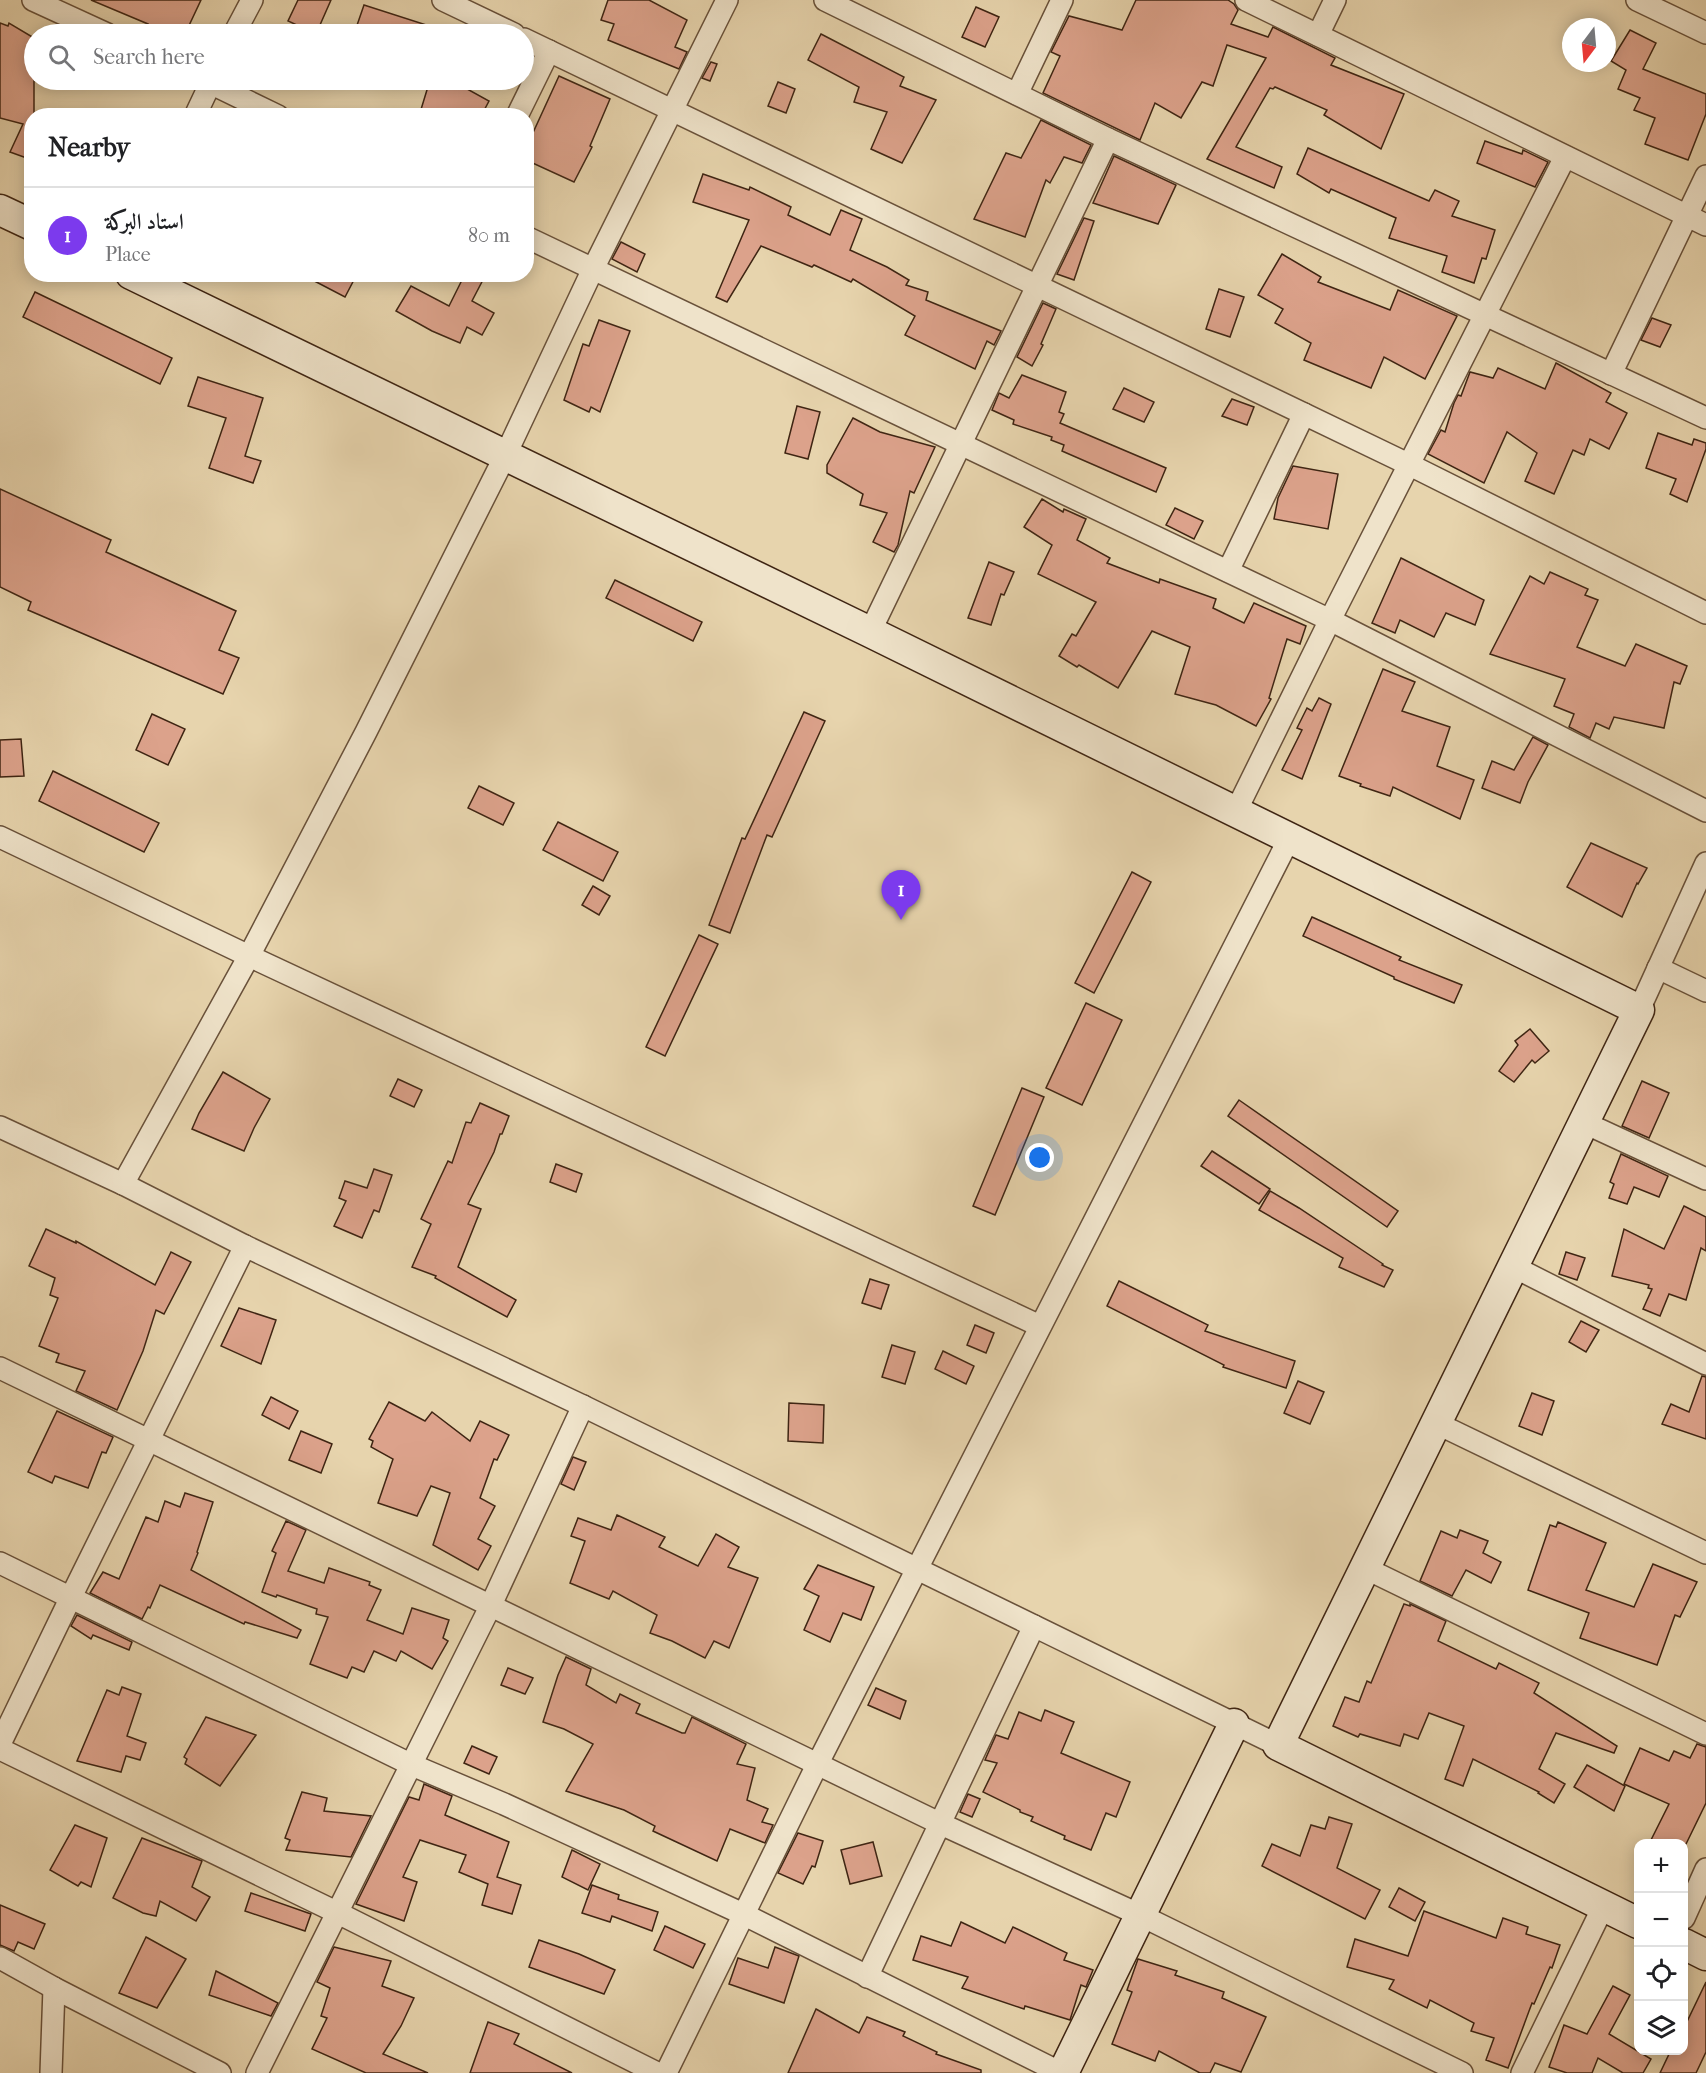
<!DOCTYPE html>
<meta charset="utf-8">
<style>
body{margin:0;font-family:"IM FELL French Canon",Amiri,serif;background:#f6f6f6;color:#202124}
.controls{position:absolute;right:18px;bottom:18px;display:grid;overflow:hidden;border-radius:12px;box-shadow:0 3px 15px #0003}
.controls button{width:54px;height:54px;display:grid;place-items:center;padding:0;border:0;border-bottom:2px solid #e0e0e0;background:#fff;color:#202124;font:30px sans-serif}
.compass{position:absolute;left:1562px;top:18px;width:54px;height:54px;border-radius:50%;background:#fff;box-shadow:0 3px 15px #0003;rotate:196deg}
.you{position:absolute;left:1040px;top:1158px;width:21px;height:21px;margin:-15px;border:4px solid #fff;border-radius:50%;background:#1a73e8;box-shadow:0 0 0 9px #1a73e833}
.badge{display:grid;place-items:center;width:39px;height:39px;border-radius:50%;background:#7c3aed;color:#fff;font-size:20px;font-weight:700}
.pin{position:absolute;translate:-50% -50px;filter:drop-shadow(0 2px 3px #0008)}
.pin::after{content:'';position:absolute;top:32px;width:21px;height:18px;background:inherit;clip-path:polygon(0 0,100% 0,50% 100%)}
.list{margin:0;padding:0;list-style:none}
h2{display:flex;justify-content:space-between;align-items:center;height:78px;margin:0;padding:0 24px;font-size:26px}
h2 small{font-size:20px;font-weight:400;color:#757577}
.list li{display:grid;grid-template-columns:39px 1fr auto;gap:18px;align-items:center;box-sizing:border-box;height:96px;padding:0 24px;border-top:2px solid #e0e0e0}
.list b{display:block;font-size:22px;white-space:nowrap}
.list p{margin:0;font-size:20px;white-space:nowrap;color:#757577}
.list em{font-size:20px;font-style:normal;color:#757577}
.icon{flex:none;width:33px;height:33px;fill:none;stroke:currentColor;stroke-width:2;stroke-linecap:round;stroke-linejoin:round}
.map{position:relative;flex:none;width:1706px;height:2073px;overflow:hidden}
.search{position:absolute;background:#fff;box-shadow:0 3px 15px #0003;left:24px;top:24px;width:510px;height:66px;display:flex;align-items:center;gap:15px;box-sizing:border-box;padding:0 21px;border-radius:33px;color:#757577;font-size:22px}
.panel{position:absolute;background:#fff;box-shadow:0 3px 15px #0003;left:24px;top:108px;width:510px;height:174px;border-radius:24px}
.map>svg:first-child{display:block}
.building{fill:#dca28b;stroke:#3f2513;stroke-width:1.5}
.lines{fill:none;stroke-linecap:round;stroke-linejoin:round}
.street-casing{stroke:#69513a;stroke-width:24}
.secondary-casing{stroke:#3f2513;stroke-width:33}
.street{stroke:#efe3ca;stroke-width:21}
.secondary{stroke:#efe3ca;stroke-width:30}
</style>
<div class="map">
<svg width="1706" height="2073" viewBox="0 0 1706 2073">
<rect width="100%" height="100%" fill="#e7d4ad"/>
<filter id="stains"><feTurbulence type="fractalNoise" baseFrequency=".00333" numOctaves="4"/><feColorMatrix values="0 0 0 0 .2 0 0 0 0 .09 0 0 0 0 .02 0 0 0 .5 -.17"/></filter>
<radialGradient id="worn" r=".72"><stop offset=".6" stop-color="#630" stop-opacity="0"/><stop offset="1" stop-color="#630" stop-opacity=".3"/></radialGradient>
<g class="building">
<polygon points="91,0 201,0 185,34 143,34 148,24"/>
<polygon points="298,0 331,0 316,34 288,21"/>
<polygon points="608,0 649,0 687,20 675,47 687,52 679,69 608,40 614,24 601,20"/>
<polygon points="1136,0 1228,0 1234,4 1238,10 1231,24 1268,37 1273,27 1335,58 1331,65 1404,94 1381,149 1324,115 1327,110 1275,87 1273,89 1270,88 1236,147 1282,167 1274,188 1207,159 1266,58 1227,45 1213,86 1202,82 1181,118 1155,103 1140,140 1043,93 1060,56 1051,52 1069,16 1122,30"/>
<polygon points="364,5 442,30 442,34 354,34"/>
<polygon points="976,7 999,17 985,47 962,37"/>
<polygon points="0,23 8,26 9,23 34,38 34,116 32,116 32,160 10,152 23,124 0,118"/>
<polygon points="1630,30 1656,43 1643,69 1706,94 1706,114 1688,160 1645,144 1655,118 1634,110 1640,98 1618,89 1626,70 1611,61"/>
<polygon points="821,34 904,77 900,86 936,100 902,163 871,149 887,112 854,102 859,87 808,60"/>
<polygon points="711,62 717,64 710,81 702,78"/>
<polygon points="559,76 610,99 590,146 592,147 574,182 526,160 526,148"/>
<polygon points="430,80 451,80 489,101 481,116 419,116"/>
<polygon points="778,82 795,89 786,113 768,106"/>
<polygon points="1041,120 1091,145 1082,163 1064,157 1050,183 1046,180 1025,237 974,219 1006,153 1021,158"/>
<polygon points="1485,141 1522,154 1523,150 1548,162 1535,187 1477,163"/>
<polygon points="1308,148 1429,201 1435,190 1459,201 1452,216 1495,230 1486,259 1482,258 1474,283 1442,272 1447,256 1389,238 1396,218 1331,189 1329,193 1297,174"/>
<polygon points="1114,156 1176,185 1158,224 1093,203"/>
<polygon points="703,174 749,190 750,187 791,207 788,215 830,235 841,210 862,219 850,250 887,267 909,280 906,285 928,292 926,300 1001,331 994,345 987,341 975,369 905,335 915,316 853,279 851,282 814,265 812,267 761,246 727,302 716,297 749,220 693,202"/>
<polygon points="1084,218 1094,221 1074,280 1057,274"/>
<polygon points="621,242 645,254 637,272 612,259"/>
<polygon points="1282,254 1321,277 1318,282 1390,310 1398,290 1457,316 1425,379 1384,357 1371,388 1304,360 1311,343 1275,323 1283,309 1258,295"/>
<polygon points="301,274 357,274 345,297"/>
<polygon points="465,274 486,274 472,301 494,313 482,335 467,327 460,343 432,331 396,311 411,286 449,306"/>
<polygon points="1219,289 1244,297 1230,337 1206,329"/>
<polygon points="35,292 172,358 160,384 23,317"/>
<polygon points="1043,303 1056,309 1041,344 1043,345 1032,366 1017,357"/>
<polygon points="1652,318 1671,325 1660,347 1641,340"/>
<polygon points="599,320 630,331 600,412 591,407 589,412 564,400 583,344 589,346"/>
<polygon points="1556,363 1611,393 1606,402 1627,413 1609,449 1590,439 1584,455 1573,450 1554,494 1525,481 1537,453 1507,432 1484,483 1428,454 1441,430 1445,432 1454,403 1458,395 1461,396 1470,372 1493,378 1498,368 1545,389"/>
<polygon points="1022,375 1066,392 1059,412 1064,414 1060,423 1166,468 1156,492 1062,451 1064,445 1051,440 1052,437 1013,424 1014,420 992,410 999,393 1009,398"/>
<polygon points="198,377 263,398 245,456 261,461 253,483 209,468 226,418 188,406"/>
<polygon points="1124,388 1154,402 1144,422 1113,409"/>
<polygon points="1232,399 1254,407 1247,425 1222,416"/>
<polygon points="797,406 820,412 808,459 785,453"/>
<polygon points="853,418 880,432 935,447 914,493 910,491 898,545 894,552 873,542 887,513 860,505 863,494 827,473 827,465"/>
<polygon points="1658,433 1692,445 1694,439 1706,443 1706,449 1687,502 1670,494 1676,479 1646,468"/>
<polygon points="1293,466 1338,474 1328,529 1274,519 1278,498"/>
<polygon points="0,489 111,540 106,552 236,611 219,650 239,658 223,694 28,610 31,602 0,587"/>
<polygon points="1042,499 1063,512 1064,509 1086,519 1077,540 1110,558 1107,563 1159,583 1160,579 1216,599 1213,608 1244,623 1254,603 1306,626 1300,644 1287,639 1269,698 1271,699 1256,726 1216,705 1175,694 1190,647 1152,631 1118,688 1079,665 1077,667 1059,656 1072,634 1076,636 1096,602 1038,574 1052,545 1024,527"/>
<polygon points="1175,508 1203,521 1194,539 1166,525"/>
<polygon points="1401,558 1484,600 1475,625 1446,613 1434,637 1400,620 1395,633 1372,623"/>
<polygon points="989,562 1014,572 1004,595 1001,594 991,625 968,618"/>
<polygon points="1550,572 1588,589 1585,595 1598,600 1577,647 1625,666 1636,644 1687,666 1680,684 1674,682 1664,728 1614,717 1609,729 1596,723 1590,738 1569,727 1574,714 1554,706 1565,679 1490,654 1530,576 1544,584"/>
<polygon points="615,580 702,622 693,641 606,598"/>
<polygon points="1383,669 1415,682 1402,711 1450,727 1437,766 1474,780 1460,819 1393,787 1390,796 1360,786 1361,784 1339,776"/>
<polygon points="1319,698 1331,704 1302,779 1282,770 1302,730 1297,728 1307,708 1312,711"/>
<polygon points="804,712 825,721 772,837 767,835 730,933 709,925 742,838 745,839"/>
<polygon points="152,714 185,729 168,765 136,750"/>
<polygon points="1533,737 1548,745 1528,782 1520,803 1482,788 1492,761 1514,770"/>
<polygon points="21,739 24,776 0,777 0,740"/>
<polygon points="53,771 159,823 144,852 39,801"/>
<polygon points="479,786 514,803 503,825 468,808"/>
<polygon points="558,822 618,852 603,881 543,850"/>
<polygon points="1591,843 1647,868 1638,884 1637,883 1622,917 1567,887"/>
<polygon points="1132,872 1151,882 1094,993 1075,983"/>
<polygon points="593,886 610,896 599,915 582,905"/>
<polygon points="1312,917 1401,957 1399,960 1462,985 1454,1003 1394,979 1394,977 1303,936"/>
<polygon points="699,935 718,944 665,1056 646,1047"/>
<polygon points="1086,1003 1122,1020 1082,1105 1046,1088"/>
<polygon points="1530,1029 1549,1051 1535,1063 1532,1060 1514,1082 1499,1071 1518,1045 1515,1041"/>
<polygon points="223,1072 270,1099 254,1128 244,1151 192,1129 199,1113"/>
<polygon points="398,1079 422,1090 414,1107 390,1096"/>
<polygon points="1642,1081 1669,1093 1649,1138 1622,1126"/>
<polygon points="1022,1088 1044,1097 995,1215 973,1206"/>
<polygon points="1239,1100 1398,1211 1387,1227 1228,1116"/>
<polygon points="480,1103 509,1116 502,1134 500,1134 494,1152 468,1204 481,1209 458,1267 516,1300 507,1317 435,1278 436,1276 412,1267 431,1224 421,1219 448,1161 452,1163 466,1122 471,1123"/>
<polygon points="1212,1151 1270,1189 1259,1204 1201,1166"/>
<polygon points="1621,1154 1668,1176 1659,1197 1634,1187 1627,1204 1609,1198 1614,1184 1610,1182"/>
<polygon points="556,1164 582,1174 576,1192 550,1182"/>
<polygon points="374,1169 392,1175 379,1212 374,1210 362,1238 334,1226 346,1201 339,1198 345,1181 367,1188"/>
<polygon points="1270,1191 1299,1208 1383,1264 1382,1265 1393,1270 1384,1287 1339,1267 1343,1258 1259,1210"/>
<polygon points="1684,1206 1706,1217 1706,1251 1701,1248 1686,1300 1669,1294 1660,1316 1643,1309 1652,1289 1648,1288 1649,1285 1612,1276 1624,1229 1664,1249"/>
<polygon points="46,1229 76,1243 76,1241 155,1285 171,1252 191,1262 164,1314 156,1310 143,1351 117,1410 76,1391 85,1371 56,1362 59,1354 39,1346 58,1298 50,1295 55,1278 29,1266"/>
<polygon points="1566,1252 1585,1258 1577,1280 1559,1274"/>
<polygon points="870,1279 889,1285 881,1309 862,1303"/>
<polygon points="1119,1281 1208,1325 1205,1331 1295,1361 1286,1388 1223,1367 1224,1365 1107,1306"/>
<polygon points="239,1308 276,1320 261,1364 221,1346"/>
<polygon points="1581,1321 1599,1330 1586,1352 1569,1342"/>
<polygon points="975,1325 994,1333 986,1353 967,1345"/>
<polygon points="892,1345 915,1352 905,1384 882,1377"/>
<polygon points="943,1351 974,1366 966,1384 935,1369"/>
<polygon points="1702,1376 1706,1377 1706,1439 1662,1424 1671,1404 1689,1412"/>
<polygon points="1298,1381 1324,1392 1310,1424 1284,1413"/>
<polygon points="1532,1393 1554,1401 1542,1435 1519,1426"/>
<polygon points="271,1397 298,1411 289,1429 262,1415"/>
<polygon points="389,1402 425,1421 432,1412 470,1441 480,1421 509,1435 497,1460 494,1459 480,1498 495,1506 478,1539 491,1546 478,1570 433,1545 450,1493 431,1486 417,1516 378,1503 393,1459 371,1447 373,1441 369,1439"/>
<polygon points="789,1403 824,1405 823,1443 788,1441"/>
<polygon points="57,1411 113,1437 106,1453 102,1452 88,1488 55,1476 52,1483 28,1472"/>
<polygon points="301,1431 332,1444 321,1473 289,1460"/>
<polygon points="573,1457 586,1462 574,1490 561,1484"/>
<polygon points="185,1493 213,1502 197,1552 198,1553 191,1570 301,1630 297,1638 245,1622 244,1624 160,1585 150,1608 148,1607 142,1619 90,1593 103,1572 119,1579 146,1517 158,1522 165,1501 180,1507"/>
<polygon points="617,1515 665,1537 659,1547 698,1566 716,1534 739,1547 728,1567 758,1578 729,1648 714,1641 705,1658 672,1641 650,1633 657,1615 613,1591 609,1599 570,1583 585,1541 571,1536 578,1518 611,1530"/>
<polygon points="286,1521 306,1530 288,1571 324,1583 329,1568 370,1582 369,1585 381,1590 367,1620 403,1634 412,1608 449,1620 443,1638 448,1641 432,1669 401,1651 396,1661 374,1651 364,1672 352,1667 347,1678 310,1664 328,1617 316,1614 317,1609 277,1595 276,1597 262,1592 276,1553 272,1551"/>
<polygon points="1558,1522 1606,1543 1586,1590 1634,1607 1653,1564 1697,1582 1680,1617 1675,1615 1657,1665 1580,1638 1589,1613 1528,1590 1550,1525 1556,1527"/>
<polygon points="1460,1530 1488,1541 1483,1553 1501,1562 1491,1583 1466,1570 1452,1596 1420,1581 1441,1531 1457,1538"/>
<polygon points="818,1565 874,1587 861,1620 843,1613 830,1642 804,1630 819,1596 804,1589"/>
<polygon points="1404,1604 1410,1606 1410,1604 1446,1621 1438,1641 1496,1669 1499,1663 1539,1683 1534,1693 1617,1746 1614,1753 1556,1733 1539,1769 1565,1784 1554,1803 1538,1793 1539,1792 1473,1759 1463,1786 1445,1779 1464,1726 1429,1713 1418,1739 1404,1734 1400,1746 1360,1734 1358,1737 1333,1726 1345,1697 1359,1702 1367,1681 1371,1683"/>
<polygon points="77,1615 132,1642 129,1650 93,1635 91,1639 71,1626"/>
<polygon points="566,1657 591,1669 586,1685 616,1703 620,1694 640,1704 636,1713 682,1733 685,1733 692,1717 746,1744 737,1764 755,1768 747,1800 768,1809 762,1822 773,1825 765,1843 730,1829 717,1861 653,1831 655,1826 624,1810 566,1791 593,1744 564,1729 543,1722 558,1675"/>
<polygon points="508,1668 533,1678 525,1694 501,1685"/>
<polygon points="122,1687 141,1694 127,1736 146,1743 140,1760 126,1756 121,1772 77,1761 107,1690 119,1695"/>
<polygon points="876,1688 906,1701 900,1719 868,1705"/>
<polygon points="1045,1710 1074,1722 1061,1753 1130,1782 1116,1817 1106,1813 1091,1850 1064,1839 1065,1836 1031,1821 1033,1817 1020,1812 1020,1810 983,1792 997,1763 985,1760 996,1735 1008,1739 1019,1712 1041,1721"/>
<polygon points="206,1717 256,1735 220,1786 185,1764 187,1759 184,1757"/>
<polygon points="1697,1744 1706,1747 1706,1803 1686,1844 1649,1844 1669,1804 1624,1784 1640,1748 1669,1761 1674,1751 1690,1758"/>
<polygon points="472,1746 497,1757 489,1774 464,1763"/>
<polygon points="1587,1765 1625,1786 1614,1811 1574,1787"/>
<polygon points="424,1784 452,1796 445,1815 509,1842 497,1877 521,1885 512,1914 482,1905 488,1884 459,1872 466,1855 420,1840 403,1877 417,1882 404,1921 356,1904 409,1797 419,1800"/>
<polygon points="302,1792 327,1798 324,1811 371,1816 351,1857 286,1850 290,1840 285,1838"/>
<polygon points="968,1794 980,1799 972,1817 960,1812"/>
<polygon points="1329,1817 1352,1824 1337,1868 1380,1890 1365,1919 1262,1866 1272,1844 1300,1856 1311,1825 1325,1829"/>
<polygon points="75,1825 107,1838 91,1887 81,1882 78,1886 50,1870"/>
<polygon points="798,1833 823,1841 815,1867 812,1866 803,1884 778,1873"/>
<polygon points="142,1838 202,1861 192,1887 210,1897 196,1921 160,1901 156,1916 143,1913 113,1898"/>
<polygon points="873,1842 882,1876 850,1884 841,1850"/>
<polygon points="572,1850 600,1864 588,1890 562,1877"/>
<polygon points="592,1885 619,1895 618,1899 658,1912 652,1931 612,1916 610,1922 582,1913"/>
<polygon points="1399,1888 1425,1902 1415,1921 1389,1907"/>
<polygon points="251,1893 311,1914 305,1931 245,1911"/>
<polygon points="0,1905 45,1924 34,1949 18,1942 14,1951 0,1945"/>
<polygon points="1424,1911 1496,1938 1503,1918 1528,1927 1526,1934 1560,1945 1552,1968 1550,1967 1534,2004 1532,2003 1508,2068 1486,2060 1494,2038 1471,2031 1474,2023 1430,2000 1427,2008 1389,1989 1394,1980 1347,1967 1355,1939 1408,1956"/>
<polygon points="961,1922 1005,1943 1013,1927 1067,1953 1064,1960 1093,1970 1086,1987 1081,1985 1070,2020 1025,2006 1024,2009 962,1988 968,1977 913,1960 921,1936 951,1946"/>
<polygon points="665,1926 705,1944 693,1968 654,1950"/>
<polygon points="146,1937 186,1959 157,2008 119,1993"/>
<polygon points="539,1940 579,1954 615,1970 604,1994 529,1967"/>
<polygon points="334,1947 391,1961 382,1986 414,1998 401,2026 383,2054 428,2073 366,2073 312,2049 327,2018 321,2016 330,1988 317,1982"/>
<polygon points="775,1947 799,1956 784,2003 729,1984 738,1958 768,1968"/>
<polygon points="1138,1959 1177,1971 1175,1975 1224,1992 1222,1998 1266,2017 1241,2072 1215,2063 1210,2073 1200,2073 1159,2051 1155,2061 1112,2044 1132,1992 1127,1990"/>
<polygon points="216,1971 278,2003 271,2016 209,1995"/>
<polygon points="1706,1982 1706,2052 1696,2073 1660,2073 1671,2050 1683,2050 1683,2030"/>
<polygon points="1613,1986 1630,1995 1609,2034 1651,2059 1643,2073 1623,2073 1598,2058 1592,2073 1567,2073 1549,2067 1564,2025 1587,2034"/>
<polygon points="816,2009 859,2033 867,2017 905,2032 903,2036 937,2052 936,2054 981,2070 981,2073 788,2073"/>
<polygon points="488,2022 519,2034 514,2044 572,2073 470,2073"/>
</g>
<g class="lines">
<g class="street-casing">
<g id="street">
<polyline points="33,0 107,34"/>
<polyline points="443,0 514,34"/>
<polyline points="825,0 1108,139 1706,418"/>
<polyline points="1246,0 1706,225"/>
<polyline points="1637,0 1706,33"/>
<polyline points="234,34 252,0"/>
<polyline points="1318,35 1335,0"/>
<polyline points="524,39 1410,465 1706,613"/>
<polyline points="204,80 278,116"/>
<polyline points="1017,94 1062,0"/>
<polyline points="195,116 212,80"/>
<polyline points="517,116 549,51"/>
<polyline points="526,237 1330,620 1706,811"/>
<polyline points="1611,374 1706,176"/>
<polyline points="1228,571 1304,414"/>
<polyline points="870,632 1108,139"/>
<polyline points="1236,811 1330,620 1565,157"/>
<polyline points="0,837 249,956 1040,1326"/>
<polyline points="1658,968 1706,991"/>
<polyline points="1639,1010 1706,863"/>
<polyline points="1585,1123 1706,1179"/>
<polyline points="0,1127 123,1184 245,1246 583,1406 1278,1745"/>
<polyline points="123,1184 249,956 366,732 506,454 593,269 727,0"/>
<polyline points="1514,1267 1706,1364"/>
<polyline points="0,1368 941,1824 1140,1915 1462,2073"/>
<polyline points="1436,1423 1706,1553"/>
<polyline points="0,1563 412,1765 504,1804 743,1914 1061,2073"/>
<polyline points="1365,1568 1706,1734"/>
<polyline points="0,1744 71,1597 245,1246"/>
<polyline points="0,1749 336,1912 657,2073"/>
<polyline points="1684,1918 1706,1869"/>
<polyline points="0,1958 54,1988 220,2073"/>
<polyline points="867,1977 1034,1626"/>
<polyline points="51,2073 54,1988"/>
<polyline points="257,2073 490,1607 583,1406"/>
<polyline points="666,2073 817,1765 1290,837"/>
<polyline points="1522,2073 1603,1907"/>
</g>
</g>
<g class="secondary-casing">
<g id="secondary">
<polyline points="0,210 32,225"/>
<polyline points="131,274 870,632 1639,1010 1278,1745 1638,1923"/>
<polyline points="1684,1944 1706,1955"/>
<polyline points="1063,2073 1234,1724"/>
</g>
</g>
<use href="#street" class="street"/>
<use href="#secondary" class="secondary"/>
</g>
<rect width="100%" height="100%" filter="url(#stains)"/>
<rect width="100%" height="100%" fill="url(#worn)"/>
</svg>
<div class="controls">
<button>+</button>
<button>−</button>
<button><svg class="icon" aria-label="locate" viewBox="0 0 24 24"><circle cx="12" cy="12" r="6"/><path d="M12 2v4M12 18v4M2 12h4M18 12h4"/></svg></button>
<button><svg class="icon" aria-label="layers" viewBox="0 0 24 24"><path d="M12 4l9 5-9 5-9-5zM3 14l9 5 9-5"/></svg></button>
</div>
<svg class="compass" viewBox="-18 -18 36 36"><path d="M0-13l5 13h-10z" fill="#e53935"/><path d="M0 13l5-13h-10z" fill="#757577"/></svg>
<div class="you"></div>
<div class="pin badge" style="left:901px;top:920px">1</div>
<div class="search"><svg class="icon" aria-label="search" viewBox="0 0 24 24"><circle cx="10" cy="10" r="6"/><path d="M15 15l6 6"/></svg>Search here</div>
<section class="panel">
<h2>Nearby<small></small></h2>
<ul class="list">
<li><span class="badge">1</span><div><b>استاد البركة</b><p>Place</p></div><em>80 m</em></li>
</ul>
</section>
</div>
